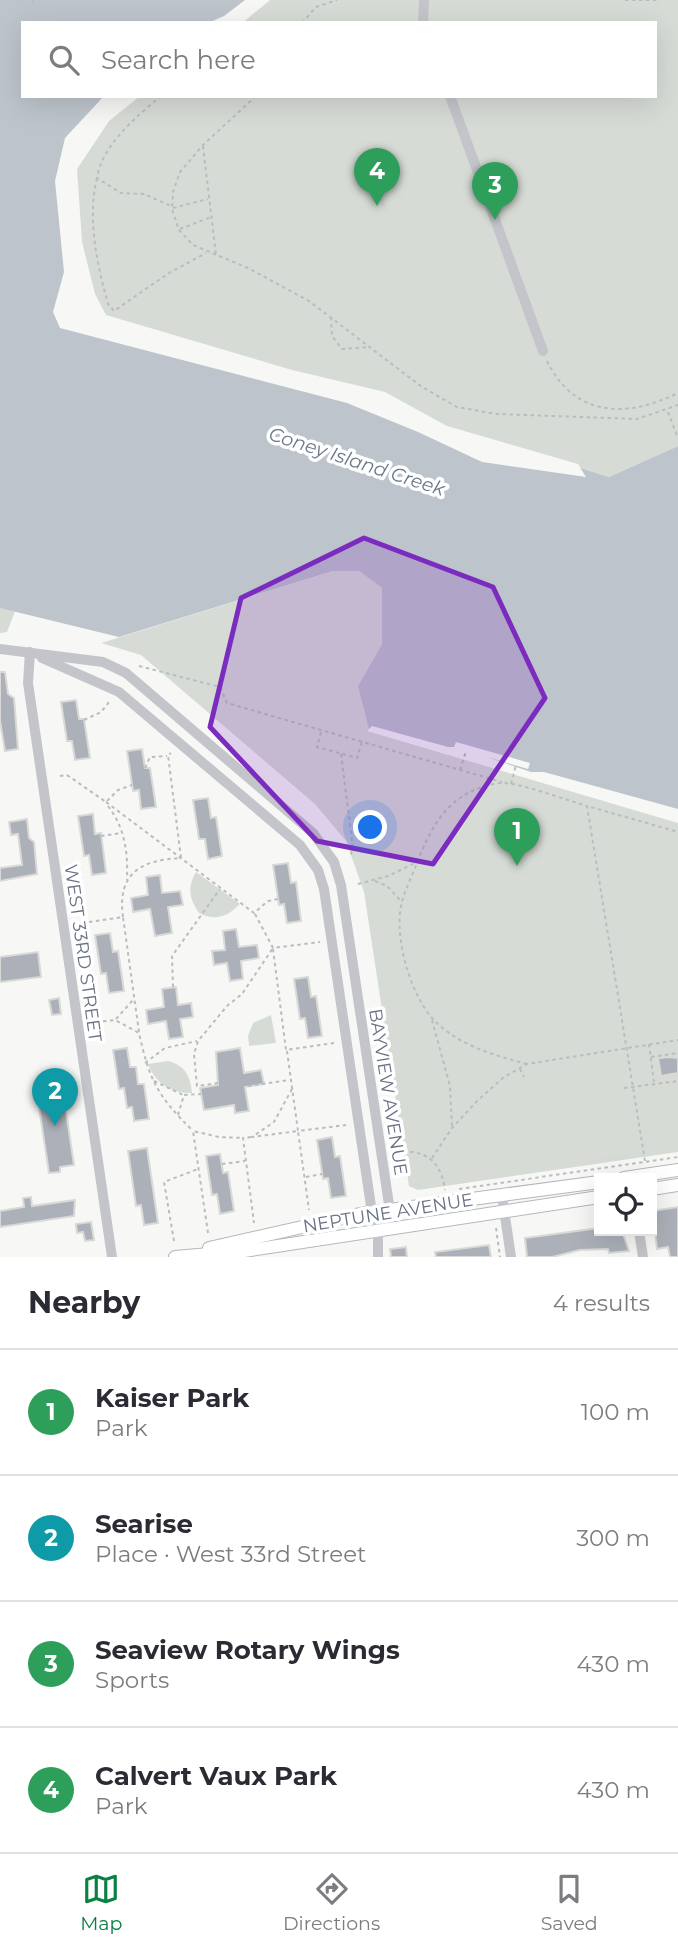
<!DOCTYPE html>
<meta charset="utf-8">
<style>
body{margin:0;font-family:Montserrat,sans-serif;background:#f7f7f7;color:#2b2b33}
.controls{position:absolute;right:21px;bottom:21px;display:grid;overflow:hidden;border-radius:0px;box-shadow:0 7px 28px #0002}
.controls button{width:63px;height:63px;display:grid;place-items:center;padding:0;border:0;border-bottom:2px solid #e1e1e2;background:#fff;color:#2b2b33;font:35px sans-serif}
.you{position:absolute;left:371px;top:828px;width:24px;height:24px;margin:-18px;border:5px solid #fff;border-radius:50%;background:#1a73e8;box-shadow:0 0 0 10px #1a73e833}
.badge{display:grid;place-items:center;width:46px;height:46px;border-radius:50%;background:#0b8043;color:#fff;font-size:23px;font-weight:700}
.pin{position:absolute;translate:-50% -58px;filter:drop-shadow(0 2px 4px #0008)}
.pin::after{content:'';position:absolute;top:37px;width:24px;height:21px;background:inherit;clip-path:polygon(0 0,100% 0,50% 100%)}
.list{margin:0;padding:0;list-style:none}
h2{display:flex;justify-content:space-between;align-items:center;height:91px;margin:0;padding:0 28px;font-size:30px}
h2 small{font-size:23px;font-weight:400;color:#7c7c81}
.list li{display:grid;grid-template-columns:46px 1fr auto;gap:21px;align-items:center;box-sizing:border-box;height:126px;padding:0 28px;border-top:2px solid #e1e1e2}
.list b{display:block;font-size:26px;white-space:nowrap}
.list p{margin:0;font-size:23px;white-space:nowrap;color:#7c7c81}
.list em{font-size:23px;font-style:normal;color:#7c7c81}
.icon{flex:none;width:38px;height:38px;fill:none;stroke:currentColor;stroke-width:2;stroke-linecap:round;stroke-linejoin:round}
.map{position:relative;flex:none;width:678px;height:1257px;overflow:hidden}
.search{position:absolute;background:#fff;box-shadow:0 7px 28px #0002;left:21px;right:21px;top:21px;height:77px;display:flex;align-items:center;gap:18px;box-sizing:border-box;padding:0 24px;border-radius:0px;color:#7c7c81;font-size:26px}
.sheet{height:595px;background:#fff}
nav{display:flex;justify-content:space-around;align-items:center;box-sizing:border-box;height:98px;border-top:2px solid #e1e1e2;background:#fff;font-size:19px;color:#7c7c81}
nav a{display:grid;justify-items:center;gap:4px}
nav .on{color:#0b8043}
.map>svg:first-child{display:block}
.green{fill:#d6dcd5}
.water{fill:#bdc4cb}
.pier{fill:#f7f8f5}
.building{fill:#acb0b8;stroke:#d9d9d7;stroke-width:2}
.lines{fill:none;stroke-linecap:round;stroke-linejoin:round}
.major-casing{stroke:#b5b7bc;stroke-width:14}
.path{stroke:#bbbcc0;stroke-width:2;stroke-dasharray:3.5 3.5;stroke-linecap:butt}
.minor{stroke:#c3c5ca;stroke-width:10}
.major{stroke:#fff;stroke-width:12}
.marked{fill:#7b2cbf;fill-opacity:0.2;stroke:#7b2cbf;stroke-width:5;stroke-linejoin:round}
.labels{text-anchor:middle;stroke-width:7;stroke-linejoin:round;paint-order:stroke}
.street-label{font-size:18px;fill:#697184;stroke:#fff}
.water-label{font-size:19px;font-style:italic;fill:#697886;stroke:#fff}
</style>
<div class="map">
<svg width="678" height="1257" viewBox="0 0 678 1257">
<rect width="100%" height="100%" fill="#f7f8f5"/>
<g class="green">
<polygon points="267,0 678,0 678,446 609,477 447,426 385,392 292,373 104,318 92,296 78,243 73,168 106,118 136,96 655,96 655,23 236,23"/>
<polygon points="333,571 359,571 382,588 382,644 358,686 678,820 678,1152 418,1190 409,1186 364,892 346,841 315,804 141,655 101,643"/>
<polygon points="0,608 15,611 7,632 0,633"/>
<path d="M 196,872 L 240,904 C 228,916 216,922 199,913 C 189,899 187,887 196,872 Z"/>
<polygon points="271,1015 276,1043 249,1046 248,1036 253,1023"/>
<path d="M 168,1061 C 186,1066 190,1076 192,1093 C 172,1094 155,1083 148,1064 Z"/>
</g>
<polygon class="water" points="0,0 267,0 236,23 23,23 23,96 136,96 106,118 73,168 78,243 92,296 104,318 292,373 385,392 447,426 609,477 678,446 678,820 369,729 358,686 382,644 382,588 359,571 333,571 119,637 0,608"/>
<g class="pier">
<polygon points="245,0 270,0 242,23 208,23 224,16"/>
<polygon points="104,96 140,96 109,121 77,169 82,242 95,294 106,315 292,370 385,392 447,426 578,464 586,477 482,462 418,432 347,403 60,328 53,312 64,272 55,181 65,138"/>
<polygon points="372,726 448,747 454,747 456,742 530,763 528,769 487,757 531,772 544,772 678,809 678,823 367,731"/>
</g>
<g class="building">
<polygon points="0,672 5,672 8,694 14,698 18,749 5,751 0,721"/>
<polygon points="76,700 79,719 84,719 90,758 75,760 72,741 67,741 61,702"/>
<polygon points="142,749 145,768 150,768 156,807 141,809 139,790 133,791 127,751"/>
<polygon points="208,798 211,818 216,817 222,856 208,859 205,839 199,839 193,800"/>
<polygon points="93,814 95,834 101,833 106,873 92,875 89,855 84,856 78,816"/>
<polygon points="27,819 29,838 34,842 37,874 0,881 0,868 22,865 18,834 11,835 9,822"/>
<polygon points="288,863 291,883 296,882 301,921 287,923 284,904 279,905 273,865"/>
<polygon points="160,875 162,893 180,891 183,905 168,907 172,933 155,936 150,909 133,912 131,898 148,895 146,877"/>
<polygon points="236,929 239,947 257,945 259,958 241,961 243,979 230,981 227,963 214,965 212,951 225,950 223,931"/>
<polygon points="110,933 113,952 118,951 124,991 109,993 106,973 101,974 95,935"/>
<polygon points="38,952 41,977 0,982 0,957"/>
<polygon points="308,977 311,997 316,996 322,1036 308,1038 305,1018 300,1019 294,979"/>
<polygon points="176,987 178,1005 191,1003 193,1017 180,1019 183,1037 169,1039 166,1021 148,1024 146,1010 164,1007 162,989"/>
<polygon points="59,998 61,1014 52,1015 49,1000"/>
<polygon points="127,1048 130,1067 136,1067 138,1084 144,1084 149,1119 134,1121 132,1107 127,1108 124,1088 119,1089 113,1050"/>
<polygon points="240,1048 244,1073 261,1070 264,1084 245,1087 249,1111 235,1113 234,1105 204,1110 200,1088 218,1085 216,1052"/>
<polygon points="670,1057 678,1058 678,1073 661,1076 658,1058"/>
<polygon points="61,1078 74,1165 60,1167 60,1172 49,1173 36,1087 49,1085 48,1079"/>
<polygon points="332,1137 335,1157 340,1156 346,1196 331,1198 328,1178 323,1179 317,1140"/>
<polygon points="147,1148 158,1223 144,1225 141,1205 136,1206 128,1151"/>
<polygon points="220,1154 223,1173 228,1172 234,1211 220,1214 217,1194 212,1195 206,1156"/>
<polygon points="31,1197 32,1206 75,1200 74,1216 0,1227 0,1211 24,1207 23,1198"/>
<polygon points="678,1207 678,1257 670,1257 668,1247 657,1249 652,1211"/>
<polygon points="91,1222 94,1240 85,1241 83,1232 77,1233 76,1224"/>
<polygon points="599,1228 599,1231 622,1231 629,1251 609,1253 608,1249 580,1250 552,1257 527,1257 525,1238"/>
<polygon points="489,1245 491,1257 436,1257 435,1252"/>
<polygon points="406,1247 407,1257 391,1257 390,1249"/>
</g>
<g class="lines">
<g class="major-casing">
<g id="major">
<polyline points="624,1178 678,1170"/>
<polyline points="652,1189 678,1185"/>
<polyline points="209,1248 360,1214 599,1182"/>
<polyline points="175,1257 244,1251 599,1197"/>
</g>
</g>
<g class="path">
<polyline points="33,0 33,6"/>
<polyline points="625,0 658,0"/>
<polyline points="302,23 316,7 337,0"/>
<path d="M 161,96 C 136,117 102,145 97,178 L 121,193 L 144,194 L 171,206"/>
<polyline points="256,96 203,145 180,172 173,192 172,209 179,230 193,245 248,268 309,301 422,387 457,407 496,414 637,419 678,405"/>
<polyline points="203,146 216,255"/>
<path d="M 97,178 C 87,219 97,264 108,304 L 114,311 L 169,273 L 206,253"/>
<polyline points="173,208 208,199"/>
<polyline points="180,229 211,217"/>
<polyline points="331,317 332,336 342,349 370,347"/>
<path d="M 547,361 C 575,418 627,418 678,393"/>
<polyline points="668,412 678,438"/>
<polyline points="139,666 220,687 227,703 502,782"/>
<polyline points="84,720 101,712 109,702"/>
<polyline points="321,732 317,747 357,758 362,742"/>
<polyline points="341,754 353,848 350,857"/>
<polyline points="145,768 150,757 167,756"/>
<polyline points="460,770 466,751"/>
<polyline points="60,776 67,775 106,802 118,790 132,785"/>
<polyline points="511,784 516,765"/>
<polyline points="106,802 254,913 268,901 278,899"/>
<path d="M 108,806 C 125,828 128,852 127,880"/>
<polyline points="101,836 122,833"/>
<polyline points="375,881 387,886 401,901"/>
<polyline points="358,884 388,876 415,863"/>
<polyline points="255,914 273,948 320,942"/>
<path d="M 123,917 C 117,873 141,860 181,858 L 168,755 L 171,753"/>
<polyline points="82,923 123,917 139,1032"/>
<polyline points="273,949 286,1050 334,1043"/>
<polyline points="173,987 172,956 220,889"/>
<polyline points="116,1019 133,1000"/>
<polyline points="432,1020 450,1086 452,1127"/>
<path d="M 96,1022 L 115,1020 L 139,1033 C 150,1082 157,1095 193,1131"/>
<polyline points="649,1044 654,1083"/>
<polyline points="287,1051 298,1131 346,1125"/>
<polyline points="651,1057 678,1053"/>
<polyline points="145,1063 165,1048 197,1041"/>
<path d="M 527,1064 C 493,1055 457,1045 432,1018 C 410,993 393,935 402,902 C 405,889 412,876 417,863 C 433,821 452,790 500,783 C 515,781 569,801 587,806"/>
<polyline points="520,1069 524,1077"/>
<polyline points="154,1081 183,1095"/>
<polyline points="218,1083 197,1086 194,1054 198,1041 227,1006 242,994 273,948"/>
<polyline points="248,1086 289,1080"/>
<polyline points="624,1088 678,1081"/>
<polyline points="292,1089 274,1122 252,1137 298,1131 309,1210"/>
<polyline points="178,1115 184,1095 201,1094"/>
<polyline points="251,1137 243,1138 254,1223"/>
<path d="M 396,1152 C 426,1149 441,1161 445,1190"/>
<polyline points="432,1158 452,1128 477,1101 504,1077 527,1064 678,1040"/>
<polyline points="645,1161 587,806 678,832"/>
<polyline points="222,1164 245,1161"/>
<polyline points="306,1177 322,1174"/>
<polyline points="459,1189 678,1157"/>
<polyline points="496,1228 500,1257"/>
<polyline points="208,1233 193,1131 219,1137 243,1138"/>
<polyline points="174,1241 164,1182 198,1169"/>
</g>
<g class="minor">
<polyline points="423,23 424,0"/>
<polyline points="450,96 543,351"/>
<polyline points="0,649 103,662 126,673 313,833 334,862 341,885 390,1211 378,1229 378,1257"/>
<polyline points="30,652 28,683 112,1257"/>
<polyline points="42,658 119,692 300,845 318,870 324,889 372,1213 378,1229"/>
<polyline points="502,1196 511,1257"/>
<polyline points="639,1231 643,1257"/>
</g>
<use href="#major" class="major"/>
</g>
<path class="marked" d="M 364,538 L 493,587 L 545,698 L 433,864 L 317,841 L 210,727 L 241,598 Z"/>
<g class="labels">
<g class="street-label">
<text transform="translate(83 953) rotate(82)" y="6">WEST 33RD STREET</text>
<text transform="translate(388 1092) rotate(81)" y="6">BAYVIEW AVENUE</text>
<text transform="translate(388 1213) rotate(-9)" y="6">NEPTUNE AVENUE</text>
</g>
<g class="water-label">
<text transform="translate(357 461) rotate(18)" y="7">Coney Island Creek</text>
</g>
</g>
</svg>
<div class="controls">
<button><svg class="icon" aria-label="locate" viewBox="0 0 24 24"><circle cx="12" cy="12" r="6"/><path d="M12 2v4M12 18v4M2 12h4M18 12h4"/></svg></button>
</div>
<div class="you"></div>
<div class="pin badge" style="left:517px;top:866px;background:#2e9e5b">1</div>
<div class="pin badge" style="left:55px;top:1126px;background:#0f9aa8">2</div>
<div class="pin badge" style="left:495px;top:220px;background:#2e9e5b">3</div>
<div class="pin badge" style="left:377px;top:206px;background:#2e9e5b">4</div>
<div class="search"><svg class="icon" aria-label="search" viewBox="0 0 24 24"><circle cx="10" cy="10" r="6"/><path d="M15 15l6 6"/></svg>Search here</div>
</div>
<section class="sheet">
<h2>Nearby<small>4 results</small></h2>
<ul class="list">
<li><span class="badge" style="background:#2e9e5b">1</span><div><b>Kaiser Park</b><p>Park</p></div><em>100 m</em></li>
<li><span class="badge" style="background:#0f9aa8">2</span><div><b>Searise</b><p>Place · West 33rd Street</p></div><em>300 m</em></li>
<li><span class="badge" style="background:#2e9e5b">3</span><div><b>Seaview Rotary Wings</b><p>Sports</p></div><em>430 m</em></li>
<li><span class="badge" style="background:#2e9e5b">4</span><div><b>Calvert Vaux Park</b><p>Park</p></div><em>430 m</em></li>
</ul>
</section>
<nav>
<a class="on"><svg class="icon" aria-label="map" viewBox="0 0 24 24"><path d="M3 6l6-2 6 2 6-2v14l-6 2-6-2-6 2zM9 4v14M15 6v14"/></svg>Map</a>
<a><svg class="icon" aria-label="directions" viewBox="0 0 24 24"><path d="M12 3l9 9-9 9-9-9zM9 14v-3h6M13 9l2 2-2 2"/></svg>Directions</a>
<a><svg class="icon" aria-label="saved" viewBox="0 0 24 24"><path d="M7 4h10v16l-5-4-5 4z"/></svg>Saved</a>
</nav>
